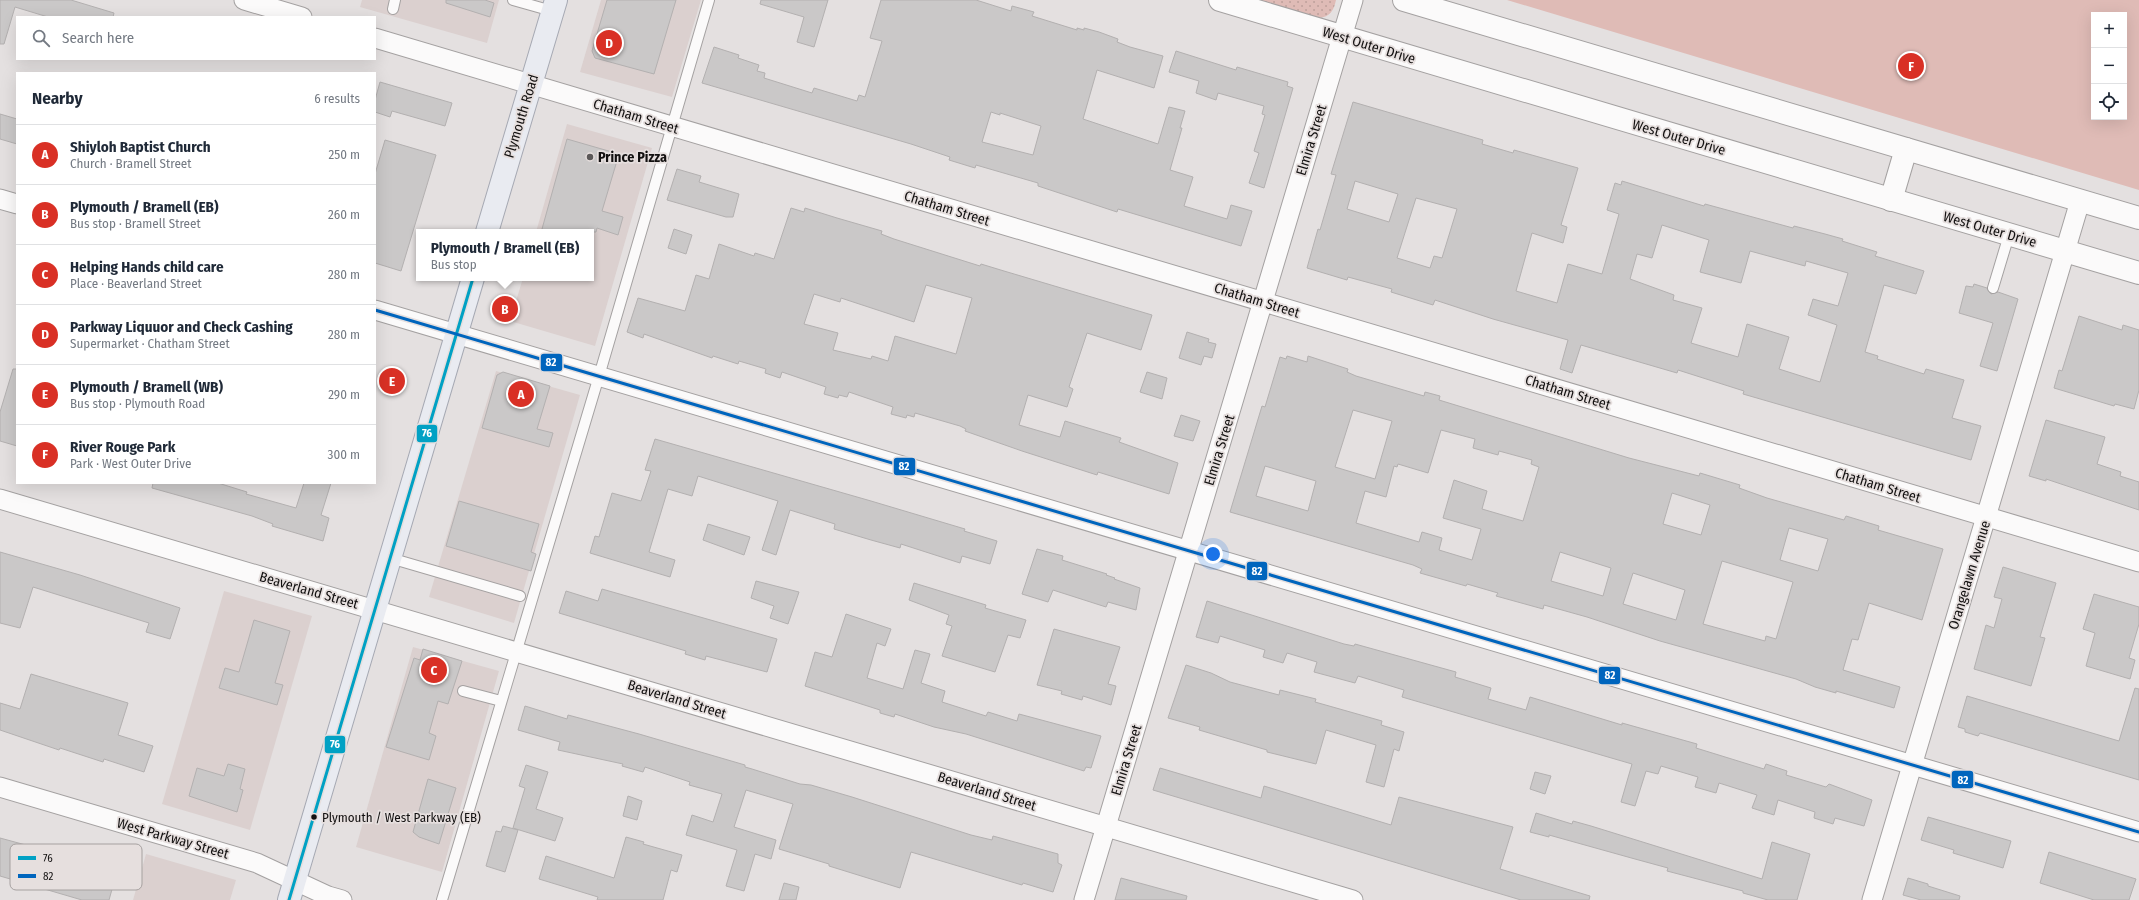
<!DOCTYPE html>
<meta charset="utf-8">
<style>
body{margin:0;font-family:"Fira Sans Condensed",sans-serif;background:#f6f6f7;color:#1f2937}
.controls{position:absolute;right:12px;top:12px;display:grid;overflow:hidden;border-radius:0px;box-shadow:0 4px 16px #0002}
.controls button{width:36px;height:36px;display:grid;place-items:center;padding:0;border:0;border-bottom:1px solid #e0e1e3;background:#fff;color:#1f2937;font:20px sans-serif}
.you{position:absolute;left:1213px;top:554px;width:14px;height:14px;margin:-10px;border:3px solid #fff;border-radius:50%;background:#1a73e8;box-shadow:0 0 0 6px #1a73e833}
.badge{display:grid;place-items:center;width:26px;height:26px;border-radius:50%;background:#d93025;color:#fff;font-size:13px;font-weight:700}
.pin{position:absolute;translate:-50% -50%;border:2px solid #fff;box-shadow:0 1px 4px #0006}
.popup{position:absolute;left:416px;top:229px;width:178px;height:52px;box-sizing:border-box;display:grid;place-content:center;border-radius:0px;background:#fff;filter:drop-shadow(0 1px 3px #0005);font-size:13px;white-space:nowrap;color:#747a83}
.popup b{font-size:15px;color:#1f2937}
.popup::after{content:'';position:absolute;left:50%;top:100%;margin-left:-8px;border:8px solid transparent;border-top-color:#fff}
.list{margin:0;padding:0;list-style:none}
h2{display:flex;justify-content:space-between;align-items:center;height:52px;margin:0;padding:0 16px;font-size:17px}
h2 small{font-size:13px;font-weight:400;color:#747a83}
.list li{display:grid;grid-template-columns:26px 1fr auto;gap:12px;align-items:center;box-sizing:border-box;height:60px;padding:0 16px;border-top:1px solid #e0e1e3}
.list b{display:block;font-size:15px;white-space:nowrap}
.list p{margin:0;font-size:13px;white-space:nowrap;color:#747a83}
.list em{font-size:13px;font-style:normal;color:#747a83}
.icon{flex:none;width:22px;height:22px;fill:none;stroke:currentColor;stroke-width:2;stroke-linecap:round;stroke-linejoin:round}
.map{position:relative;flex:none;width:2139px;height:900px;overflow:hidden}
.search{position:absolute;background:#fff;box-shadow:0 4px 16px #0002;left:16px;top:16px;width:360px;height:44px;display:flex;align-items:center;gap:10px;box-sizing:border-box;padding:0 14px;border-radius:0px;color:#747a83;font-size:15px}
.panel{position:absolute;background:#fff;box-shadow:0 4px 16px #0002;left:16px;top:72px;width:360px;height:412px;border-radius:0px}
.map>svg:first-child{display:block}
.built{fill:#dbd0cf}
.grass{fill:url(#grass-dots)}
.park{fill:#dfbbb6;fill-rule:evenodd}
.building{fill:#cac8c8;stroke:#b3b0b0;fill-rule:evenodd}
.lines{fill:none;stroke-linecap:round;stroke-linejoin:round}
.lane-casing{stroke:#a4a1a1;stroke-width:12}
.street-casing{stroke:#a4a1a1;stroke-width:21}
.secondary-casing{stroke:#a4a1a1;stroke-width:24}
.primary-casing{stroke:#a6a9b3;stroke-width:24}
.lane{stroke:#fbfafa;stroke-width:10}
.street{stroke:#fbfafa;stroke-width:19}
.secondary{stroke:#fbfafa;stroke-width:22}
.primary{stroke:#e9ebf1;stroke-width:22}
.bus-1-casing{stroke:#e6dfde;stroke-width:6}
.bus-2-casing{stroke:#e6dfde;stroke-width:6}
.bus-1{stroke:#01a1c4;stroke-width:3}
.bus-2{stroke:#0065bd;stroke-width:3}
.poi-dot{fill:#5c5959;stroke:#e6dfde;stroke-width:1.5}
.bus-dot{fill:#121010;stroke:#e6dfde;stroke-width:1.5}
.labels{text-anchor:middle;stroke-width:3.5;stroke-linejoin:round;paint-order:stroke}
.bus-label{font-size:13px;fill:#121010;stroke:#e6dfde;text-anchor:start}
.street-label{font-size:14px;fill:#121010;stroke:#e6dfde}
.poi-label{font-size:14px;font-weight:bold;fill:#121010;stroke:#e6dfde;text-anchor:start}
.key{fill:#e6dfde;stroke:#a6a1a0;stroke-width:1}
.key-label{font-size:11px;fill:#121010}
.line-badge{stroke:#e6dfde;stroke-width:1.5}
.badge-label{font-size:11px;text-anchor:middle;font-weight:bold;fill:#fff}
</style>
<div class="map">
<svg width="2139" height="900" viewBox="0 0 2139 900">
<defs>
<pattern id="grass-dots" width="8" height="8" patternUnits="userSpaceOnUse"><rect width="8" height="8" fill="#dfbbb6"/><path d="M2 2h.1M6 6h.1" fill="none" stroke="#bea09b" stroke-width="1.8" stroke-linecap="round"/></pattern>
</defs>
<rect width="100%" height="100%" fill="#e4e0e0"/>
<g class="built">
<polygon points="362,0 499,0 487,43 360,7"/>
<polygon points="601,0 701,0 672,97 580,72"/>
<polygon points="567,124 652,148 595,346 510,321 523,278 591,278 591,232 536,232"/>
<polygon points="496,371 580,395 514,623 429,597"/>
<polygon points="224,591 312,616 250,830 162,804"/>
<polygon points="413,647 499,671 442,872 356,847"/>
<polygon points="146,854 236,880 230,900 133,900"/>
</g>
<path class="grass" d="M 1259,0 L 1336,0 C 1334,10 1330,17 1319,18 Z"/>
<path class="park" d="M 1507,0 L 2139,0 L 2139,190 ZM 2094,15 L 2124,15 L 2124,117 L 2094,117 Z"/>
<g class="building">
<polygon points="0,0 71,0 114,13 113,17 48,17 15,7 4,44 0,44"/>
<polygon points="446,0 485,0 494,3 490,17 446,3"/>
<polygon points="607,0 676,0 654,74 595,58 592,51"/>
<polygon points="761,0 828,0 814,47 797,42 804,17 760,4"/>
<path d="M 881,0 L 976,0 L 1011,11 L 1012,6 L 1034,12 L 1032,16 L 1077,30 L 1077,28 L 1084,30 L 1084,28 L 1099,32 L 1118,39 L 1117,42 L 1130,47 L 1163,56 L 1154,88 L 1097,70 L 1083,119 L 1158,144 L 1169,107 L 1185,111 L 1180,128 L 1182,128 L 1170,170 L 1193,177 L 1184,206 L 1227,219 L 1231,205 L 1252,211 L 1241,246 L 1118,209 L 1117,212 L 1038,186 L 1038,183 L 976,165 L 975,168 L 949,160 L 950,157 L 911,144 L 702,83 L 714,47 L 739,55 L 738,58 L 759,65 L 757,71 L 765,73 L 764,78 L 812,93 L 814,88 L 857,101 L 859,95 L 865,97 L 882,41 L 870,38 ZM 991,112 L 1000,115 L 1000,113 L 1041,126 L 1033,155 L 982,142 Z"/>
<polygon points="1176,51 1236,70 1237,67 1288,82 1287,86 1293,88 1264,188 1249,183 1259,153 1254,151 1265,115 1262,114 1264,106 1218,93 1216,100 1196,93 1199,81 1169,72"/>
<polygon points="380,82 452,103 445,126 392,111 390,117 375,112 375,100"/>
<path d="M 1353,102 L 1483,140 L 1482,144 L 1513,153 L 1514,150 L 1578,168 L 1561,225 L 1567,227 L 1563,243 L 1532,233 L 1516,291 L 1557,303 L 1568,264 L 1602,274 L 1619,214 L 1607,210 L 1615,183 L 1621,185 L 1622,181 L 1704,206 L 1705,204 L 1793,228 L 1794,226 L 1825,234 L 1843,239 L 1842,241 L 1877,252 L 1875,256 L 1924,271 L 1916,294 L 1884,285 L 1865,352 L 1878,356 L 1877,359 L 1924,374 L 1926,369 L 1964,380 L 1952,418 L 1981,426 L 1971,460 L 1743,394 L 1744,391 L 1678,370 L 1677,373 L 1581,345 L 1572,373 L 1560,369 L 1568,340 L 1493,319 L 1435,300 L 1433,305 L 1391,292 L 1392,289 L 1348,277 L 1347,280 L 1307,268 L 1318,229 L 1320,230 L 1336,175 L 1331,174 ZM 1355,181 L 1398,194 L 1389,222 L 1347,209 ZM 1416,198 L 1457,209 L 1442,258 L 1434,256 L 1430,268 L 1397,258 ZM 1662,225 L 1709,240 L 1700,272 L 1741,283 L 1750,251 L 1805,266 L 1806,261 L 1848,273 L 1838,306 L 1813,299 L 1808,315 L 1837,325 L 1820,382 L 1779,369 L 1789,337 L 1747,324 L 1738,357 L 1691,343 L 1702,308 L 1673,300 L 1674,295 L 1630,279 L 1637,254 L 1652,258 Z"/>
<polygon points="0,114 17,119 17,144 0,139"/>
<polygon points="567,139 619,154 602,211 623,217 618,235 597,228 596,232 550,232 542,229"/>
<polygon points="385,140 436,155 401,271 375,263 375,174"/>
<polygon points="677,169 701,176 699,182 739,194 733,217 726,217 667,200"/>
<path d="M 791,208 L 804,212 L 805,208 L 837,218 L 882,231 L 881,234 L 894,239 L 980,266 L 981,264 L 1004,271 L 1152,315 L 1141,350 L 1087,333 L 1069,387 L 1073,389 L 1067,407 L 1028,395 L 1019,425 L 1060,437 L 1065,421 L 1121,438 L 1119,442 L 1178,463 L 1169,494 L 1098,472 L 1097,475 L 1022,451 L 965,431 L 966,429 L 960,426 L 915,413 L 914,417 L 907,415 L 906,418 L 891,414 L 893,407 L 849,392 L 847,397 L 839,395 L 838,398 L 824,394 L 826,387 L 782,372 L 780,378 L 765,373 L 766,369 L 739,361 L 738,364 L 713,356 L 712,358 L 644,334 L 643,338 L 627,332 L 638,298 L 685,311 L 696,275 L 709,279 L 719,244 L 754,256 L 755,253 L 774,259 ZM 926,285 L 972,298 L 956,354 L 895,336 L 888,361 L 872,356 L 871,359 L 833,350 L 838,333 L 804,324 L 814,294 L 840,302 L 841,298 L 914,322 Z"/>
<polygon points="674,229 692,235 686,254 668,248"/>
<polygon points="1974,284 1987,288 1991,294 1998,292 2018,299 1997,371 1980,366 1993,323 1959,313 1966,286 1973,287"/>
<polygon points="2079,316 2122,330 2123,325 2139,330 2139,390 2134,409 2115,404 2114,406 2054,388 2059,370 2062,371"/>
<polygon points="1187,332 1209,339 1208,342 1216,344 1212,358 1204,356 1201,365 1179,358"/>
<path d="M 1287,356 L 1307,362 L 1308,356 L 1348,369 L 1347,372 L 1356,376 L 1424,396 L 1425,392 L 1440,396 L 1439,400 L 1629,458 L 1699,476 L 1700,473 L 1740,485 L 1739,488 L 1767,498 L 1844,520 L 1846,516 L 1879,526 L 1878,530 L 1943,549 L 1922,620 L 1869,603 L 1858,640 L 1852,639 L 1843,670 L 1900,687 L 1894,708 L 1836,691 L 1836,693 L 1815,687 L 1796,679 L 1660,641 L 1587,617 L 1544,605 L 1543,609 L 1496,596 L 1498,593 L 1467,584 L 1466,586 L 1420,573 L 1422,569 L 1413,565 L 1230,512 L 1262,406 L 1265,407 L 1280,357 L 1286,359 ZM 1353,410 L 1392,421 L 1375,479 L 1335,467 ZM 1441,430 L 1475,439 L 1473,448 L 1498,455 L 1499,451 L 1532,460 L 1531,464 L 1539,467 L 1523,521 L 1482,509 L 1487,491 L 1454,480 L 1443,518 L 1481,529 L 1472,560 L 1439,550 L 1442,538 L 1422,532 L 1419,542 L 1356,523 L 1365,491 L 1386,497 L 1394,466 L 1397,467 L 1398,464 L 1428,473 ZM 1265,466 L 1316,481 L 1308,511 L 1256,496 ZM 1672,493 L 1710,505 L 1701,535 L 1663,524 ZM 1789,528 L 1828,539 L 1818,571 L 1780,560 ZM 1560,552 L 1611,568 L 1603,596 L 1551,581 ZM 1722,561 L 1793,582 L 1776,639 L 1766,636 L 1765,641 L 1703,624 ZM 1633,573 L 1685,590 L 1676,620 L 1623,604 Z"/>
<polygon points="13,369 17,369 17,446 0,441 0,412"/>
<polygon points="503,372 550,386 537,429 553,433 549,447 482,428 497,375"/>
<polygon points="1147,372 1167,378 1162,399 1140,392"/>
<polygon points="1181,415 1200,421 1193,441 1174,436"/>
<polygon points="2046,420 2105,437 2097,464 2121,472 2120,476 2139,482 2139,510 2046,479 2046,481 2029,476"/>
<polygon points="655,439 871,501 965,529 964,531 997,541 990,564 962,556 960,563 901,544 900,548 871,540 834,529 835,524 790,510 776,555 762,550 778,501 698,476 692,496 668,489 649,552 675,560 670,577 590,553 595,536 599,537 612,493 641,501 651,471 645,470"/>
<polygon points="153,483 218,483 247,492 246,494 296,508 304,483 331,483 321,515 329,518 323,541 272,526 273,524 252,516 152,488"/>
<polygon points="459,501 539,524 531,552 536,554 531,571 446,546"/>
<polygon points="708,524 750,537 744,555 703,540"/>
<polygon points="1037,549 1063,556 1062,560 1107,574 1106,575 1115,578 1114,579 1140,588 1136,610 1108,602 1106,607 1053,590 1048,602 1022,594"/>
<polygon points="0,552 80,575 180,608 170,639 146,632 149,623 33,587 20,628 0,623"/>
<polygon points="2003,567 2056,583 2040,637 2045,638 2031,686 1974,669 1986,625 1994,628 2002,599 1994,597"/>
<polygon points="756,581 799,592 788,624 770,618 774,606 751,598"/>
<polygon points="914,583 986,605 985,608 1026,620 1020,638 1008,635 995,672 942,656 952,626 946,624 949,615 909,600"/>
<polygon points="602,589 777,639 767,672 706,656 705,660 685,654 686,651 559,613 566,591 598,601"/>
<polygon points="2094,594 2139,607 2139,624 2129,658 2135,660 2130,679 2086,666 2095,633 2083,629"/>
<polygon points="1207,601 1344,644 1354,646 1355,644 1456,672 1455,677 1491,688 1488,699 1526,710 1530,697 1622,725 1622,723 1697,744 1696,748 1764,769 1766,764 1787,771 1786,775 1826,787 1829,784 1872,800 1864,826 1835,818 1833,824 1814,818 1815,812 1778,800 1774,815 1752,808 1757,795 1719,783 1716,793 1695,787 1698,777 1661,766 1658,774 1646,771 1635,806 1621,802 1632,764 1402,697 1404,690 1358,676 1355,683 1314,672 1317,662 1287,653 1283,663 1263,657 1265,650 1220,636 1218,643 1196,637"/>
<polygon points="846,614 891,629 885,646 877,643 867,678 903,689 915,650 930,654 921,683 945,691 942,702 986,716 988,712 1017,721 1019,714 1101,736 1091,768 1086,767 1084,771 966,734 934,727 895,714 894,717 880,713 880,710 805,686 815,652 832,657"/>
<polygon points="254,620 290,631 275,683 283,685 277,705 219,688 225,668 239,672"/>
<polygon points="1054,629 1120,647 1108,684 1116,686 1111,705 1083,696 1082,700 1061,694 1062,691 1037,685"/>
<polygon points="423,649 462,661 448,704 438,701 429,733 436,736 429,760 386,747 414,658 420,660"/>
<polygon points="1186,665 1211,673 1230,682 1279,695 1280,690 1316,699 1315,702 1382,721 1381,725 1404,732 1399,751 1394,749 1384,787 1366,782 1376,745 1326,730 1316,764 1267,752 1267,750 1199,730 1200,727 1168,718"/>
<polygon points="31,674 128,703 118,735 153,746 144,772 104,759 103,762 60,748 59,750 0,730 0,703 20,709"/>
<polygon points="2135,688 2139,689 2139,780 1980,733 1978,736 1965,732 1965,729 1958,727 1967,696 2119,741"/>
<polygon points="525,706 567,719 568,715 639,734 745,765 745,767 752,769 800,784 811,785 852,797 971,835 992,840 993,836 1058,854 1058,863 1062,865 1053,892 1023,883 1022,885 911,852 900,888 829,866 829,864 779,849 793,804 746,790 734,827 776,840 771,859 755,854 744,891 726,886 737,850 686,835 692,815 713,822 722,794 689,785 690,782 645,767 643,772 622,766 623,764 558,750 560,742 518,730"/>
<polygon points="228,764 245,769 240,789 243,790 237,812 189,796 197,768 224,776"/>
<polygon points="526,765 548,772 536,809 563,818 555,841 513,828 525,788 519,786"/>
<polygon points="1160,768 1261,798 1264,786 1391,825 1399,797 1513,827 1500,869 1590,896 1589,900 1521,900 1153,790"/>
<polygon points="1535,772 1551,776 1545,794 1530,789"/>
<polygon points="428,779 456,788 439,844 419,837 413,832"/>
<polygon points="628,796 642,801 637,820 623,816"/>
<polygon points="1536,813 1572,824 1573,821 1591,826 1762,879 1772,842 1810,854 1797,900 1768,900 1743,893 1743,891 1667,871 1668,868 1635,859 1549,835 1549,837 1530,832"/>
<polygon points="1928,817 2011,841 2003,868 1953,853 1954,850 1921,840"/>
<polygon points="503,826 518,830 505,872 486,866 496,831 501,832"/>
<polygon points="626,837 644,842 643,844 682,855 677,872 671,870 663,900 597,900 598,897 539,879 546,856 614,878"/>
<polygon points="0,838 59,854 59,851 77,856 75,861 81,863 80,865 116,875 109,900 82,900 0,876"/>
<polygon points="2049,852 2136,879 2129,900 2094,900 2040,883"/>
<polygon points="1121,878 1187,896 1186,900 1115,900"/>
<polygon points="1908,878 1928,884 1928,886 1960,896 1959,900 1921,900 1903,895"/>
<polygon points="784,883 799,887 796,900 779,900"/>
</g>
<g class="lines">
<g class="lane-casing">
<g id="lane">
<polyline points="513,0 552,11"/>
<polyline points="393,9 395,0"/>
<polyline points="1993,288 2009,235"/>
<polyline points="390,558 520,596"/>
<polyline points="463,691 501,701"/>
<polyline points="442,900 599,376 709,0"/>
</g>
</g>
<g class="street-casing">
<g id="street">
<polyline points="244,0 302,17"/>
<polyline points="375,38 2139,562"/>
<polyline points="0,199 17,204"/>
<polyline points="375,310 2139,832"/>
<polyline points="0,499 1353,900"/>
<polyline points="0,787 257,863 328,896 342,900"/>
<polyline points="1084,900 1353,0"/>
<polyline points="1872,900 2080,201"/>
</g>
</g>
<g class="secondary-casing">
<g id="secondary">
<polyline points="1220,0 2139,273"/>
<polyline points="1404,0 2139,218"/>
<polyline points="1891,200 1906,149"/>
</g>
</g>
<g class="primary-casing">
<g id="primary">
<polyline points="487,232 556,0"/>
<polyline points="289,900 473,278"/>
</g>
</g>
<use href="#lane" class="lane"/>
<use href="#street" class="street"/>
<use href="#secondary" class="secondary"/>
<use href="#primary" class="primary"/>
<g class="bus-1-casing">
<polyline id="bus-1" points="289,900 473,278"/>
</g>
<g class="bus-2-casing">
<polyline id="bus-2" points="375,310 2139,832"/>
</g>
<use href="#bus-1" class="bus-1"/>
<use href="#bus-2" class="bus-2"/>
</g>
<circle class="poi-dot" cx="590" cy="157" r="4"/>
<circle class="bus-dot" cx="314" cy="817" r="3.5"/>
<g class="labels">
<g class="bus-label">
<text x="322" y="822">Plymouth / West Parkway (EB)</text>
</g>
<g class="street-label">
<text transform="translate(1369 45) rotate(17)" y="5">West Outer Drive</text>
<text transform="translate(521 116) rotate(-73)" y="5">Plymouth Road</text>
<text transform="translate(636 116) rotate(17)" y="5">Chatham Street</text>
<text transform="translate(1679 137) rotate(16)" y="5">West Outer Drive</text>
<text transform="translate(1311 140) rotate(-73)" y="5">Elmira Street</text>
<text transform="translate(947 208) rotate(17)" y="5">Chatham Street</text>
<text transform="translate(1990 229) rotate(16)" y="5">West Outer Drive</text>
<text transform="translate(1257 300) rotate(17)" y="5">Chatham Street</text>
<text transform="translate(1568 392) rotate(17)" y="5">Chatham Street</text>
<text transform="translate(1219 450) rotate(-73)" y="5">Elmira Street</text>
<text transform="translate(1878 485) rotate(17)" y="5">Chatham Street</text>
<text transform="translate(1969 575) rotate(-73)" y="5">Orangelawn Avenue</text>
<text transform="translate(309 590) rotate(16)" y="5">Beaverland Street</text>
<text transform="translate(677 699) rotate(17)" y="5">Beaverland Street</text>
<text transform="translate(1126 760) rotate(-73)" y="5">Elmira Street</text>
<text transform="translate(987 791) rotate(17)" y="5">Beaverland Street</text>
<text transform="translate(173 838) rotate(16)" y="5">West Parkway Street</text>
</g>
<g class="poi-label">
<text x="598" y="162">Prince Pizza</text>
</g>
</g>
<rect x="10" y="844" width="132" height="46" rx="6" class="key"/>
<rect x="18" y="856" width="18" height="4" fill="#01a1c4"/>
<rect x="18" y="874" width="18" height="4" fill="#0065bd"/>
<g class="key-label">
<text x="43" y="862">76</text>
<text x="43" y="880">82</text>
</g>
<g class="line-badge">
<rect x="540" y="353" width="23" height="19" rx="4" fill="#0065bd"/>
<rect x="416" y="424" width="22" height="19" rx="4" fill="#01a1c4"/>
<rect x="893" y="457" width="23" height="19" rx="4" fill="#0065bd"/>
<rect x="1246" y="561" width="22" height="20" rx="4" fill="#0065bd"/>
<rect x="1598" y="666" width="23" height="19" rx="4" fill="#0065bd"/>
<rect x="324" y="735" width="22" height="19" rx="4" fill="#01a1c4"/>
<rect x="1951" y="770" width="23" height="19" rx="4" fill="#0065bd"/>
</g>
<g class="badge-label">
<text x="551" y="366">82</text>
<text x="427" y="437">76</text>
<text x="904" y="470">82</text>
<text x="1257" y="575">82</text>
<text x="1610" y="679">82</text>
<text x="335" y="748">76</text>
<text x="1963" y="784">82</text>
</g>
</svg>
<div class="controls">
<button>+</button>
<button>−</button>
<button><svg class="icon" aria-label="locate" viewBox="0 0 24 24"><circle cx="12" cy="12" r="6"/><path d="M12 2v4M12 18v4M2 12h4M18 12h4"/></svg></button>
</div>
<div class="you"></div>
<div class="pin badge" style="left:521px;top:394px">A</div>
<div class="pin badge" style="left:505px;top:309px">B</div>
<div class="popup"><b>Plymouth / Bramell (EB)</b>Bus stop</div>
<div class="pin badge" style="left:434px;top:670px">C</div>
<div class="pin badge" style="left:609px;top:43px">D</div>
<div class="pin badge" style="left:392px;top:381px">E</div>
<div class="pin badge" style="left:1911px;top:66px">F</div>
<div class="search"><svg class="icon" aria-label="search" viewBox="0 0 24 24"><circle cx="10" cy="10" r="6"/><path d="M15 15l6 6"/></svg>Search here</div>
<section class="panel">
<h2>Nearby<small>6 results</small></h2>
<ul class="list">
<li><span class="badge">A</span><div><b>Shiyloh Baptist Church</b><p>Church · Bramell Street</p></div><em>250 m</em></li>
<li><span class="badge">B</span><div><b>Plymouth / Bramell (EB)</b><p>Bus stop · Bramell Street</p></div><em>260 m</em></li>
<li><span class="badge">C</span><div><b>Helping Hands child care</b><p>Place · Beaverland Street</p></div><em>280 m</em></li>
<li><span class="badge">D</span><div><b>Parkway Liquuor and Check Cashing</b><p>Supermarket · Chatham Street</p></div><em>280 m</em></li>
<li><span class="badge">E</span><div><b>Plymouth / Bramell (WB)</b><p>Bus stop · Plymouth Road</p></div><em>290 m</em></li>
<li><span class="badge">F</span><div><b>River Rouge Park</b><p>Park · West Outer Drive</p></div><em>300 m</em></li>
</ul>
</section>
</div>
